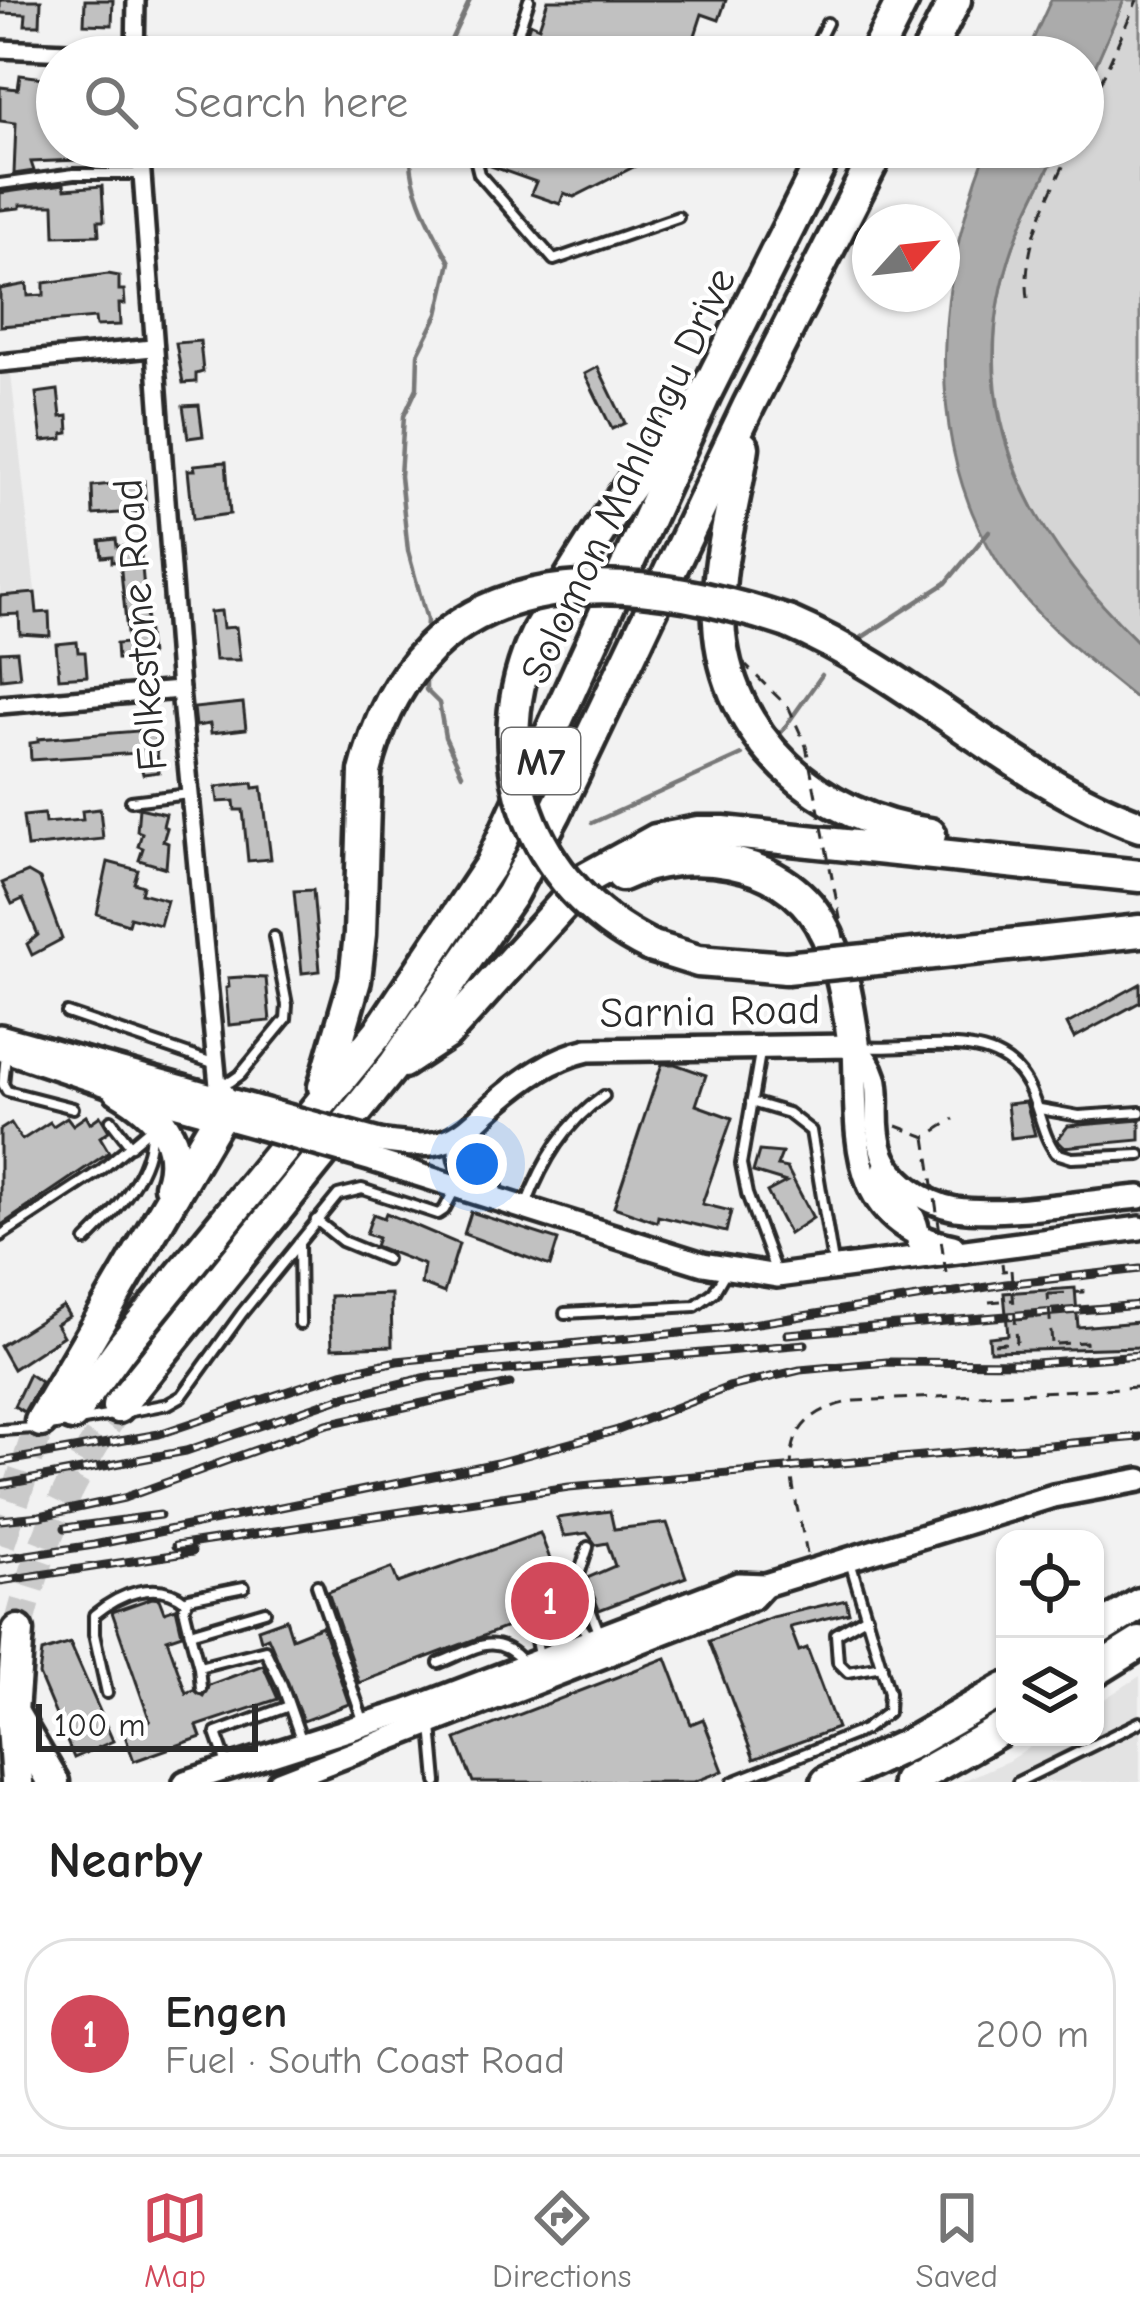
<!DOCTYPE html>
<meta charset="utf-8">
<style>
body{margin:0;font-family:"Comic Neue",sans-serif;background:#f2f2f2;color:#222}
.controls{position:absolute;right:36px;bottom:36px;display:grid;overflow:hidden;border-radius:24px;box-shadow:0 3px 9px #0004}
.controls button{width:108px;height:108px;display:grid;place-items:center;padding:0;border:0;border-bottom:3px solid #e0e0e0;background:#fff;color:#222;font:60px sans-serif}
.compass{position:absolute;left:852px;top:204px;width:108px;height:108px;border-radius:50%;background:#fff;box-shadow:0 3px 9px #0004;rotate:63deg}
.scale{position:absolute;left:36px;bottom:30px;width:222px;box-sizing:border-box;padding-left:12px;border:6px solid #2b2b2b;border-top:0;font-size:33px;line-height:42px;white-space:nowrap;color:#2b2b2b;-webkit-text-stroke:9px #fff;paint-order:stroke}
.you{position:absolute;left:477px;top:1164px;width:42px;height:42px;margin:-30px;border:9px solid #fff;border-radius:50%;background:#1a73e8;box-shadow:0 0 0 18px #1a73e833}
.badge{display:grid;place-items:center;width:78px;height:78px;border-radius:50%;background:#d1495b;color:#fff;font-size:39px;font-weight:700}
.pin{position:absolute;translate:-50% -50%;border:6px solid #fff;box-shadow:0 3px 12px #0006}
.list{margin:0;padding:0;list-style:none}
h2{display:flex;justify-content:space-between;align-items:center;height:156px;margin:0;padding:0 48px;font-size:51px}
h2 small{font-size:39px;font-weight:400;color:#767676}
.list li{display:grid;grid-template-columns:78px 1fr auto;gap:36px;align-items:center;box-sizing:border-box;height:192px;margin:0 24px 24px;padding:0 24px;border:3px solid #e0e0e0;border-radius:48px}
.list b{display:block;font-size:45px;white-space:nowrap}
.list p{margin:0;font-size:39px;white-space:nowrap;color:#767676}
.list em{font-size:39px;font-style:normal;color:#767676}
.icon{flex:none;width:66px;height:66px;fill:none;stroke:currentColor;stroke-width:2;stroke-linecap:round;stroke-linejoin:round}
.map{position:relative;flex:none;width:1140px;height:1782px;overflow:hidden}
.search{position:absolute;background:#fff;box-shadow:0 3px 9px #0004;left:36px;right:36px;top:36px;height:132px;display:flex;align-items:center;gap:30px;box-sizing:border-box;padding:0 42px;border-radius:66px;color:#767676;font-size:45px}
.sheet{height:372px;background:#fff}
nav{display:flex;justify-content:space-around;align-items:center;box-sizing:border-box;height:168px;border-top:3px solid #e0e0e0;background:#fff;font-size:33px;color:#767676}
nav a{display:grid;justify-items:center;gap:6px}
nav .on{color:#d1495b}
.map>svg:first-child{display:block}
.built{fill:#e3e3e3}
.green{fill:#d5d5d5;stroke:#808080;stroke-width:3}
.water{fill:#ababab;stroke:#787878;stroke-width:3}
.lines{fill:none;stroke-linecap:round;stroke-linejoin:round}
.stream{stroke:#787878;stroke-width:4.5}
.building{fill:#c1c1c1;stroke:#2b2b2b;stroke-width:3}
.highway-tunnel{stroke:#cacaca;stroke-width:30;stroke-dasharray:30 15;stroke-linecap:butt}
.lane-casing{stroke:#2b2b2b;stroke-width:16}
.street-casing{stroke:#2b2b2b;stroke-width:24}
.secondary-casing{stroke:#2b2b2b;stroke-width:30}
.highway-casing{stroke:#2b2b2b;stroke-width:39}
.path{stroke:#2b2b2b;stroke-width:3;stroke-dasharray:12 9;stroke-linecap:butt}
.lane{stroke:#fff;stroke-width:8}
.street{stroke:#fff;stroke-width:15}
.secondary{stroke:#fff;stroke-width:21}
.highway{stroke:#fff;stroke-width:30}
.rail-casing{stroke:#2b2b2b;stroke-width:9}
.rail{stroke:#fff;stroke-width:4.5;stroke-dasharray:14;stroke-linecap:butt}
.secondary-bridge-casing{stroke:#2b2b2b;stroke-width:30;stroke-linecap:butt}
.highway-bridge-casing{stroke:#2b2b2b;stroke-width:39;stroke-linecap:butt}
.path-bridge{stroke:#2b2b2b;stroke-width:3;stroke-dasharray:12 9;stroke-linecap:butt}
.secondary-bridge{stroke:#fff;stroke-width:21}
.highway-bridge{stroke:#fff;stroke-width:30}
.labels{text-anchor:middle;stroke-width:9;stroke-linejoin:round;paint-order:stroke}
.shield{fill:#fff;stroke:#6b6b6b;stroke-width:3}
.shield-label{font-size:39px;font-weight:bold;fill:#2b2b2b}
.street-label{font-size:42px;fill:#2b2b2b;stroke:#fff}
</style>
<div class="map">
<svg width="1140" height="1782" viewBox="0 0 1140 1782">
<rect width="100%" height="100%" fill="#f2f2f2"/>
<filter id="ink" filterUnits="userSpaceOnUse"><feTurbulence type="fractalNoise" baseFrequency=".00833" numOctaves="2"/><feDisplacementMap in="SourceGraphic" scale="24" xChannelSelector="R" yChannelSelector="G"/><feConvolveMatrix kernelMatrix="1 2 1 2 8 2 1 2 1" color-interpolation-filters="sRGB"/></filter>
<g filter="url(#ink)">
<g class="built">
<polygon points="11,374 35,591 0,594 0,375"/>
<polygon points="1140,1676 1140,1782 960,1782 1008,1761 1045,1737 1095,1737 1095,1705"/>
</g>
<path class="green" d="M 1124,0 L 1140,0 L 1140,644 C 1121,625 1098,606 1082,585 C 1002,480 969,367 1016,239 C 1027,208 1045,177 1059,147 L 1083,147 L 1083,94 Z"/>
<g class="water">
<polygon points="1051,0 1124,0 1083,94 1083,57 1025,57"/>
<path d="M 988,147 L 1059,147 C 1045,177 1027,208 1016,239 C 956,405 1023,529 1140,644 L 1140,702 C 1089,661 1033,618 997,561 C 920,436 937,278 988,147 Z"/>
</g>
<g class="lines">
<g class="stream">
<polyline points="443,57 470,0"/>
<path d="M 413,147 C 403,179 435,234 450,262 L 438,314 L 418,354 L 417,388 L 404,416 L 400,476 L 408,551 L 427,620 L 426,636"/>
<polyline points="861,638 946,583 989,531"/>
<polyline points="426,678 426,690 439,703 445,737 462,774"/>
<polyline points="778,737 822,675"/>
<polyline points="592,823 742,755"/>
</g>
</g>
<g class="building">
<polygon points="0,0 41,0 40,25 25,25 26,14 0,13"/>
<polygon points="85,0 113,0 112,25 84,24"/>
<polygon points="548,0 726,0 719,20 702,14 688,57 519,57 530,23 539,27"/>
<polygon points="20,75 52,79 52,96 57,95 57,147 77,147 78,160 31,162 34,171 14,174 16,123 0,121 0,87 18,89"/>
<polygon points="487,147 673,147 574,197 564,193 560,204 531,194 536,182 485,164"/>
<polygon points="64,184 65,189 102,186 104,221 98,221 99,235 55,236 54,205 20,205 20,208 0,210 0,193"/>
<polygon points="108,274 119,276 119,290 124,290 125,304 119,304 120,325 96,326 95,318 0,326 0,289 27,284 28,296 44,295 44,283"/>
<polygon points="200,341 203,372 196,374 196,382 183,383 176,343"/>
<polygon points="598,367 625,423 612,429 585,374"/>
<polygon points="58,390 61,417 68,416 69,433 63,434 63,439 42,441 36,393"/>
<polygon points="199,405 203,436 188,438 183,406"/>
<polygon points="226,462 230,514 193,519 188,470 195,470 194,465"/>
<polygon points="144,481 146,511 93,515 92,486"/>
<polygon points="116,539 117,547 140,545 150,656 141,660 117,659 116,644 128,643 120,561 112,562 112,556 102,557 100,541"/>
<polygon points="35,593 37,613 49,612 50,636 20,634 19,614 0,615 0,596"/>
<polygon points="221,611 223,628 236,627 240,660 215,660 210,612"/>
<polygon points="77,642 78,652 85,652 87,676 59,678 56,644"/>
<polygon points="17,651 20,677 1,679 0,652"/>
<polygon points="243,703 246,729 211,733 210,724 196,726 194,708"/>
<polygon points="154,720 159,772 143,774 138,753 31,760 30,743 38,742 38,739 139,731 138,722"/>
<polygon points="253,783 254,788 262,787 271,859 248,861 243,810 235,810 234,801 218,802 216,787"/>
<polygon points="139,808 166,814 163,826 167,828 163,841 168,843 166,868 139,860 143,848 138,846 142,833 137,831"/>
<polygon points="100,809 103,839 27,847 23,816 44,814 45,823 83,820 82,811"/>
<polygon points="108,862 138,870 134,883 143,886 141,893 167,900 160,925 130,917 128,924 97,914"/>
<polygon points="28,872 40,879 62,939 32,955 27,944 38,935 23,899 12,904 2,883"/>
<polygon points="313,890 320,971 302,973 294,891"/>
<polygon points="241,977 266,978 270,1021 229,1025 226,988 229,987 228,978"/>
<polygon points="1140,984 1140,1002 1074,1038 1067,1024"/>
<polygon points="662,1064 675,1064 706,1075 696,1105 732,1118 702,1204 731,1211 726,1232 658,1216 657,1222 614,1207"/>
<polygon points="1026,1102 1035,1135 1011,1138 1007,1104"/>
<polygon points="86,1116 90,1123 100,1116 109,1131 100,1137 109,1152 0,1226 0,1130 11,1123 22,1140 50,1122 53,1126 67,1117 73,1125"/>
<polygon points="1140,1120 1140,1140 1064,1147 1057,1140 1068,1126"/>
<polygon points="759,1151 782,1153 777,1166 787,1168 813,1218 789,1234 767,1192 786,1182 753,1172"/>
<polygon points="471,1212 558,1240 550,1266 464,1234"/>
<polygon points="386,1213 459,1244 444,1293 421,1284 424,1265 375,1246 378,1238 366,1234 373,1214 384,1218"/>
<polygon points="1075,1288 1078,1327 1140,1322 1140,1347 990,1351 989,1337 1008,1335 1004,1293"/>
<polygon points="391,1294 392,1346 332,1348 330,1296"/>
<polygon points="63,1306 69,1316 56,1324 63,1336 13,1369 0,1346"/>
<polygon points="29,1374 41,1382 24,1412 14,1406"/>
<polygon points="610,1511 614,1529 667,1523 686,1577 599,1610 587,1578 615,1566 607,1543 596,1545 587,1533 564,1536 557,1518"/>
<polygon points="540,1533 565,1598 559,1606 566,1619 545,1627 548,1614 538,1609 527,1580 505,1589 516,1618 508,1622 510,1626 359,1683 328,1592 392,1568 398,1583"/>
<polygon points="152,1598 159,1599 164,1612 176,1608 182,1634 167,1639 186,1693 193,1690 203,1696 209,1685 263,1665 278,1699 197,1726 201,1737 134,1761 123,1730 150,1721 112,1612"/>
<polygon points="846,1600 849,1613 790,1627 799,1651 807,1648 837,1728 754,1759 709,1641 772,1617"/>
<polygon points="286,1619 292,1638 322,1626 349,1704 303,1721 272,1646 268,1637 261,1640 258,1629"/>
<polygon points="70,1643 113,1741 74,1758 39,1675 42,1652"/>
<polygon points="666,1658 691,1724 703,1719 723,1771 694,1782 473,1782 456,1739"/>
</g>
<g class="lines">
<g class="highway-tunnel">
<polyline points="0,1544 41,1421"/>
<path d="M 18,1631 C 40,1542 67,1484 118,1407"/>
</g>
<g class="lane-casing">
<g id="lane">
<polyline points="510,57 529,0"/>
<polyline points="810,57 827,23"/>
<polyline points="479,147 475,158 479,174 554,260 678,217"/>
<polyline points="0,184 74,174 141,174"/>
<polyline points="131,801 189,794"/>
<polyline points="67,1013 213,1063"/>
<path d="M 861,1047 C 908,1052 980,1031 1016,1069 C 1039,1093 1038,1130 1056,1153 L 1072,1158 L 1140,1155"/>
<polyline points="760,1053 741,1164 747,1194 775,1270"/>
<polyline points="6,1055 3,1084 7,1091 73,1108"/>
<polyline points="219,1081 230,1082 240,1075 286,1019 287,1005 274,937"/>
<polyline points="751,1102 788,1113 811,1131 833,1263"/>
<polyline points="1040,1109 1079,1116 1140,1112"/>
<polyline points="111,1120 131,1146"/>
<path d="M 526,1205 C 543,1161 565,1123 604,1096"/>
<polyline points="316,1220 342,1241 386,1259"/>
<polyline points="0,1236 101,1170 154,1125"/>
<path d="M 86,1241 C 116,1212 152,1172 151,1129"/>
<polyline points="299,1243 300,1324"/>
<polyline points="565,1313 695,1306 714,1292 726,1271"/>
<polyline points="126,1412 168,1404 182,1396 242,1313 338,1195 362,1189 438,1214 444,1210 456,1187"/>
<polyline points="50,1426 112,1415"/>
<polyline points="0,1430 35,1428"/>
<polyline points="588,1547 578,1578 599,1632"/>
<polyline points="317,1585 363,1720"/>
<polyline points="567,1606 590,1638"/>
<polyline points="265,1611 190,1633 199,1667 265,1650 282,1685 302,1742"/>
<polyline points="867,1616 836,1634 838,1662 848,1672 882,1666"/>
<polyline points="190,1633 184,1608 189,1598 244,1587"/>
<polyline points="539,1655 534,1631 541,1617"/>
<path d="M 439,1663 C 473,1650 494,1630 522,1661"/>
<polyline points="199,1667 201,1688"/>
<path d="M 107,1693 L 94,1634 L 94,1615 C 119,1594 157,1578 185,1601"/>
<polyline points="432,1726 437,1782"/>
<polyline points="227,1764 216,1733 289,1706"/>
<polyline points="733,1782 864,1730 888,1712 889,1692 851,1565"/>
<polyline points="1018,1782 1140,1722"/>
</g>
</g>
<g class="street-casing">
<g id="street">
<polyline points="0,49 135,55"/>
<polyline points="135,57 136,0"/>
<polyline points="140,147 180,690 219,1096"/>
<polyline points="0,363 152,348"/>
<polyline points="0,705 180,690"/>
</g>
</g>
<g class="secondary-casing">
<g id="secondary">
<polyline points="0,1036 262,1109"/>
<path d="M 854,1046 C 858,1135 844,1224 953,1246"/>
<polyline points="0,1049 119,1089 257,1127"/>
<path d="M 469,1128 C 450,1158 463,1171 490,1187"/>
<path d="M 379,1141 C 401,1144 423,1148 445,1141 C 466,1134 482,1115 498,1101 C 525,1078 553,1058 588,1050 L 854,1046 C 892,1082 869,1104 881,1148 C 889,1179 926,1204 956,1209 C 1005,1216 1088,1201 1140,1197"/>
<polyline points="372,1160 703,1264 777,1276 1140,1228"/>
<path d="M 884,1169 C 892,1197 921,1212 918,1241"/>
<polyline points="185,1782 407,1711 738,1584 765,1585 1053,1496 1140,1480"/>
<polyline points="279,1782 753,1598 765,1585"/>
</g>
</g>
<g class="highway-casing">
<g id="highway">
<polyline points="874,57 903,0"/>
<polyline points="926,57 955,0"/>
<path d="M 743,447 C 735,505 715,563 719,622 C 725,738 820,820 930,834"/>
<path d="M 788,622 C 916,677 1011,779 1140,826"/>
<path d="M 538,631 C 583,556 629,479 687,414"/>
<path d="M 622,875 C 685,845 782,856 820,922 C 842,960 848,1003 854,1046"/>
<polyline points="650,946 698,961 786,968"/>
<polyline points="886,958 1140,931"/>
<polyline points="403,1062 447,1033 587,878 656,840 698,832 723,832 1140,876"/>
<polyline points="324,1087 355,980 360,934 365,772"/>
<path d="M 119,1089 C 156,1111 186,1140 170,1186"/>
<polyline points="118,1407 394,1065 511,895 555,813 749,405 880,147"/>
<polyline points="72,1415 121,1348 379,1032 491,864 706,392 829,147"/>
<polyline points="41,1421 219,1117 219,1096"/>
<polyline points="1095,1632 1140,1604"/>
<polyline points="1095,1671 1140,1643"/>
<polyline points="15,1717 53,1782"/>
<polyline points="17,1782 12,1712 18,1631"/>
<polyline points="827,1782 913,1742 1005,1689"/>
<polyline points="908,1782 1005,1727"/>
</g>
</g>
<g class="path">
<polyline points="1083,122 1137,0"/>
<path d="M 1028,298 C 1021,245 1051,194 1072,147"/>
<polyline points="897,1126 926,1137 954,1119"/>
<polyline points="1002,1263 1003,1271 1011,1270"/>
<polyline points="1053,1294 1083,1292 1082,1278"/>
<polyline points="989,1302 1014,1300"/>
<polyline points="1015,1319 1049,1316"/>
<polyline points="994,1344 1017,1342"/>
<polyline points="1056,1344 1086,1342 1087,1355"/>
<path d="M 807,1554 C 795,1486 762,1418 854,1401 L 1140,1387"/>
</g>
<use href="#lane" class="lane"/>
<use href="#street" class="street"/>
<use href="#secondary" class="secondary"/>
<use href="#highway" class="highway"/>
<g class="rail-casing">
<g id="rail">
<polyline points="787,1334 1140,1305"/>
<polyline points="0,1462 159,1434 342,1373 397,1361 720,1329 1006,1284 1140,1269"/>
<polyline points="0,1485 186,1451 340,1398 428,1377 805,1344"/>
<polyline points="0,1520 40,1516 124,1498 327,1424 510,1384"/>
<polyline points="65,1528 160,1515"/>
<polyline points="175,1546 569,1487 1140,1437"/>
<polyline points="0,1559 94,1545 497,1463 618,1430 729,1387 800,1370 887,1362 1035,1363 1140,1355"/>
<polyline points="0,1581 192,1552"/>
</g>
</g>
<use href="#rail" class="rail"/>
<g class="secondary-bridge-casing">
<g id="secondary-bridge">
<polyline points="262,1109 379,1141"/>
<polyline points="257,1127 372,1160"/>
</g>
</g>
<g class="highway-bridge-casing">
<g id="highway-bridge">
<path d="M 538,631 C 479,751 530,888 650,946"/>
<path d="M 365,772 C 418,556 616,565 788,622"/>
<polyline points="786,968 886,958"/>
</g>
</g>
<g class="path-bridge">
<polyline points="742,662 789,708 806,746 844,938"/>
<polyline points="926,1137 946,1273"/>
<polyline points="1011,1270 1017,1342"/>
<polyline points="1053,1294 1048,1294 1052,1344 1056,1344"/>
</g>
<use href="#secondary-bridge" class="secondary-bridge"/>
<use href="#highway-bridge" class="highway-bridge"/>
</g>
</g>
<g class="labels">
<rect class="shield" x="502" y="728" width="78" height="66" rx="9"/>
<g class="shield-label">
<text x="541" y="775">M7</text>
</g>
<g class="street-label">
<text transform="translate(627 475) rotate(-65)" y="15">Solomon Mahlangu Drive</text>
<text transform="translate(139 625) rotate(-95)" y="15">Folkestone Road</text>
<text transform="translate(710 1010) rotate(-1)" y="15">Sarnia Road</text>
</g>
</g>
</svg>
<div class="controls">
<button><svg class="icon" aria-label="locate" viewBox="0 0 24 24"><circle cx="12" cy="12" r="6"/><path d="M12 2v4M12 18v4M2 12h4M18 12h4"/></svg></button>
<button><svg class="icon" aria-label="layers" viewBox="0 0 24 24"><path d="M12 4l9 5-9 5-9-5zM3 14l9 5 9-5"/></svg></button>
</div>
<svg class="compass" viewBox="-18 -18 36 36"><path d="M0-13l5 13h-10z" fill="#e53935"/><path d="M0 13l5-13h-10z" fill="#767676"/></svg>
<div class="scale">100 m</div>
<div class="you"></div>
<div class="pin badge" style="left:550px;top:1601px">1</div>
<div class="search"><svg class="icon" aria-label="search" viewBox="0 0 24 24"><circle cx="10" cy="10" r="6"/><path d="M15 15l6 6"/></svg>Search here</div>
</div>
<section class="sheet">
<h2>Nearby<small></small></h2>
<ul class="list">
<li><span class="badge">1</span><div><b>Engen</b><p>Fuel · South Coast Road</p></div><em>200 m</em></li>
</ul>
</section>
<nav>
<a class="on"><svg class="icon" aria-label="map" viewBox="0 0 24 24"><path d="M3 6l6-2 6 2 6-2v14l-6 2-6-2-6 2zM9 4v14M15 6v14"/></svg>Map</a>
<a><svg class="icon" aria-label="directions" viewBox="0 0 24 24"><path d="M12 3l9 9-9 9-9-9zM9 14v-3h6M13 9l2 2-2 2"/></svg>Directions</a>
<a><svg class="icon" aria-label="saved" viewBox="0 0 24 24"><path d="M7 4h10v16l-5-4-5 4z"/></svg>Saved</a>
</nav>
